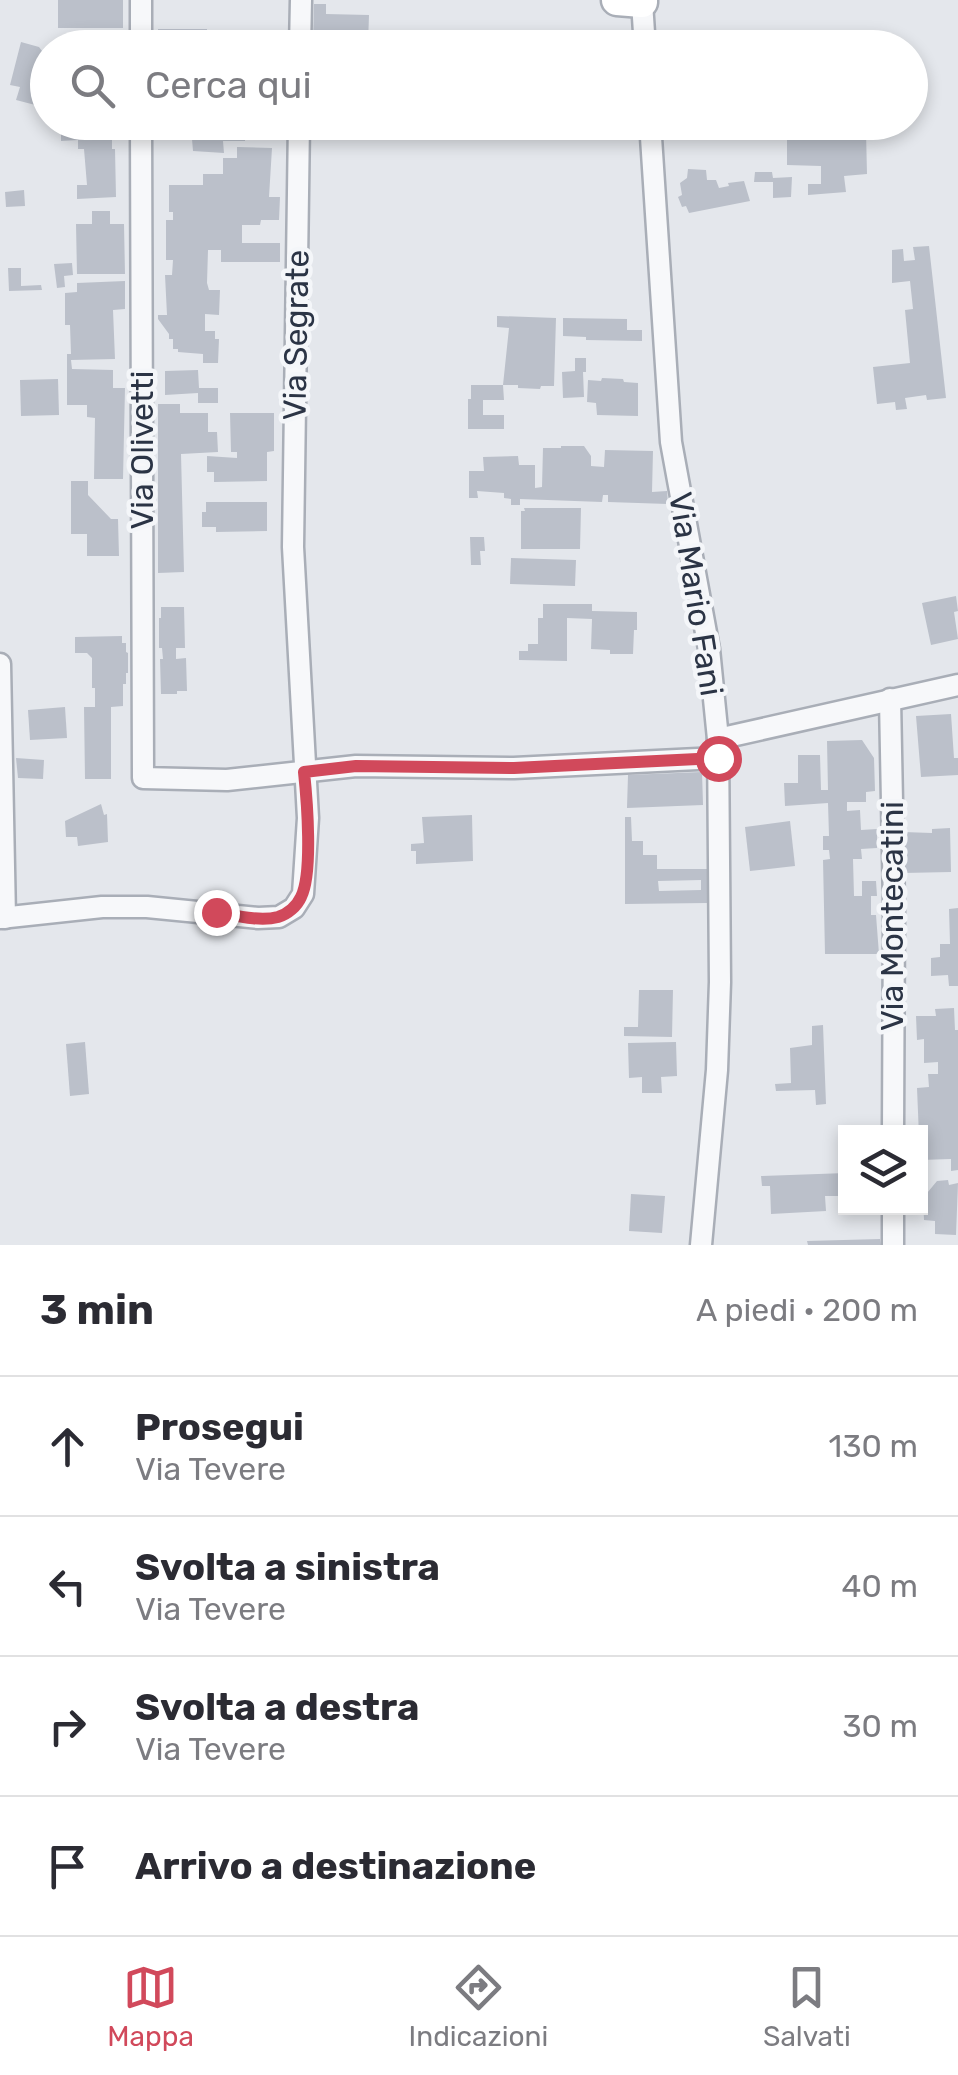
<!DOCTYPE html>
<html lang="it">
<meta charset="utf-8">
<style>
body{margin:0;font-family:Rubik,sans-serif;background:#f2f2f3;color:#2b2b33}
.controls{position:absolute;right:30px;bottom:30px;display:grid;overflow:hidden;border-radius:0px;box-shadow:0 5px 15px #0003}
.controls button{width:90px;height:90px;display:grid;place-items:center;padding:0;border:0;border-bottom:2px solid #e1e1e2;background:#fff;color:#2b2b33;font:50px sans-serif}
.stop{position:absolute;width:30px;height:30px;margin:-22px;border:8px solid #d1495b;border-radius:50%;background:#fff}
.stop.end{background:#d1495b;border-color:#fff;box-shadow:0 2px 10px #0008}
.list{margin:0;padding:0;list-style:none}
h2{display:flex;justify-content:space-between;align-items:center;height:130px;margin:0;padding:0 40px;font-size:42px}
h2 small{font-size:32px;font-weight:400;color:#7c7c81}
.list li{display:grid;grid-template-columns:65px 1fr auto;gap:30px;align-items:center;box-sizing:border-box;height:140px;padding:0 40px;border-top:2px solid #e1e1e2}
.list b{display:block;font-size:38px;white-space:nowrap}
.list p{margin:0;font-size:32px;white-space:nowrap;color:#7c7c81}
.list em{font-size:32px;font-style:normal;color:#7c7c81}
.icon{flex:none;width:55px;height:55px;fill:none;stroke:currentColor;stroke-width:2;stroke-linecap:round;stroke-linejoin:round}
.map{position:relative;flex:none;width:958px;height:1245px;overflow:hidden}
.search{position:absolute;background:#fff;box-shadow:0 5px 15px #0003;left:30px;right:30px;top:30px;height:110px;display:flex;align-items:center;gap:25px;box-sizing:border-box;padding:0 35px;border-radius:55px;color:#7c7c81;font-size:38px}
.sheet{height:690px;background:#fff}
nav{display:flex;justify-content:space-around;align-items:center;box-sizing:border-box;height:140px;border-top:2px solid #e1e1e2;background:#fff;font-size:28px;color:#7c7c81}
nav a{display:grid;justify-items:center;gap:5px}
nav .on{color:#d1495b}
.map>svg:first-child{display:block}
.building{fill:#bbc0ca;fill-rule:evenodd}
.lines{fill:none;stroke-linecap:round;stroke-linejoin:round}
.street-casing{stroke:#a9aeb7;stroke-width:25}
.secondary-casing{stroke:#a9aeb7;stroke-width:35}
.street{stroke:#f7f8fa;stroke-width:20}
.secondary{stroke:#fff;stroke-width:30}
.route{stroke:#d1495b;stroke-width:12}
.labels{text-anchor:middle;stroke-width:9;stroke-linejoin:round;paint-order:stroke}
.street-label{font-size:32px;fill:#2b3445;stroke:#f4f6f9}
</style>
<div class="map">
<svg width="958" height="1245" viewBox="0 0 958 1245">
<rect width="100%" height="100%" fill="#e4e7ec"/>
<g class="building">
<rect x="58" y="0" width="65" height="28"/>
<polygon points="314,4 326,4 326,14 369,15 368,44 350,44 350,48 338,48 338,44 313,44"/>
<polygon points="158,29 207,29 207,43 210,43 210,48 158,48"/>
<polygon points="748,37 778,38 777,48 748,48"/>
<polygon points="21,42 39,47 48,59 48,93 43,107 16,100 20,87 10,85"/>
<polygon points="61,122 103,122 104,126 107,125 108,138 112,138 112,149 115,149 116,197 77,199 77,185 87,185 84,149 78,149 78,140 61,141"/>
<polygon points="178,122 190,122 190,125 245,122 245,141 223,141 224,153 193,151 192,139 179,139"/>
<polygon points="787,122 821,122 820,132 866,131 867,174 844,176 846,192 808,195 808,184 821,184 821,166 787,165"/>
<polygon points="237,147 272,148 269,197 280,197 279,220 261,220 260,225 242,225 242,243 280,243 280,262 221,262 221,250 208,250 207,283 209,290 220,290 219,315 205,314 205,331 215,331 215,339 219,339 218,363 203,363 203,354 178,352 178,349 173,349 173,339 169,339 169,334 158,319 158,315 167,315 165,275 172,275 173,260 166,260 166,220 173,220 173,212 169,212 169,185 203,185 203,174 223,174 223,158 237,158"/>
<polygon points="688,169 706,170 707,180 716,180 719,188 729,186 728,183 744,181 750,201 689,213 686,206 682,207 678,197 682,195 680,183 687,178"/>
<polygon points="755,172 772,172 773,178 792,177 791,197 773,198 773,182 754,182"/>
<polygon points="24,190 25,206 6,207 5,192"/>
<polygon points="92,211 110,211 110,224 124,224 125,274 77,274 76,224 92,224"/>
<polygon points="929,246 946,398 927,400 926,395 905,398 907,409 896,410 895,402 877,404 873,367 910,363 905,310 913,309 910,281 892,283 892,250 903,249 904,261 915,260 913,247"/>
<polygon points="72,263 73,275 64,276 65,287 57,288 54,264"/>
<polygon points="8,268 21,268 21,286 41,285 42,290 9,291"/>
<polygon points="125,281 125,309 113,310 115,359 71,360 72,369 113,370 113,388 125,388 123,479 94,479 95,418 87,417 87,405 67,405 67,354 71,354 70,325 65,325 65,293 77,292 77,283"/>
<polygon points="497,316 556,318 554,386 541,386 540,389 518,388 518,385 503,385 509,328 497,327"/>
<polygon points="563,318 627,319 627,330 642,330 642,341 586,340 586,337 563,336"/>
<polygon points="575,358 586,358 586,372 583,372 584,397 563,398 562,372 575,371"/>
<polygon points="198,370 199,388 218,388 218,403 198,403 198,393 165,395 165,371"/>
<polygon points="602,378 623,379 624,382 638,383 638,416 597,415 596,403 587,402 588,380 601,381"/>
<polygon points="58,379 59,415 21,416 20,380"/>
<polygon points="471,385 503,385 504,400 483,400 483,415 504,415 504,429 468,429 468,399 471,399"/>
<polygon points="158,404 180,404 180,413 208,413 208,432 217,432 218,452 181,454 184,572 158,573"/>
<polygon points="230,413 274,413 274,451 267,452 267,481 214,482 214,472 207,472 207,456 237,458 237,452 231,452"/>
<polygon points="561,446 584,446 591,456 591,466 604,467 605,450 653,451 652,492 667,491 668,504 608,502 608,495 603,495 602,502 520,499 520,505 511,505 511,499 504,498 504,493 477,491 478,498 469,498 469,471 484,471 483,457 518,456 519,465 535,465 535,488 542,487 543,448 561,448"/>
<polygon points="71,481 88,481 88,495 111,519 118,519 119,556 87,556 87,534 71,534"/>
<polygon points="206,502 267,502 267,531 216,532 216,527 202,527 202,512 206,512"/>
<polygon points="524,508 581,508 580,549 521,549 521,511 525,511"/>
<polygon points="470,537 484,537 485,551 480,551 481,565 471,565"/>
<polygon points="511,558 576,560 575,586 510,584"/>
<polygon points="956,596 958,611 954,612 958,639 931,645 922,603"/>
<polygon points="543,604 592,604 592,611 637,612 637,630 634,630 633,654 610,654 610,650 591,649 592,619 567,618 567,661 519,660 519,651 528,651 528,644 538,644 538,618 543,618"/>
<polygon points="161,607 184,607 185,648 176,648 176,659 186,658 187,691 177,691 177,694 161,694 160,659 163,659 162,648 159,648 159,618 161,618"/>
<polygon points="122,636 122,643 126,643 126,652 128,653 128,673 126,673 126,684 123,684 123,706 111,707 111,779 85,779 84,707 95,707 95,688 92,688 92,658 87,653 75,653 75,637"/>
<polygon points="65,707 67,738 30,740 28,710"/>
<polygon points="951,714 954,758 958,758 958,775 921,777 916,716"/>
<polygon points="862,740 874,758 875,791 866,792 866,802 847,802 847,811 860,810 861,830 877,829 877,848 861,849 862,859 853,859 854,896 862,896 862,881 876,881 877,896 871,896 871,915 876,915 879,954 825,954 823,860 830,859 829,850 823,850 823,836 829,836 828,803 785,806 784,783 798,783 798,755 820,755 821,790 828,790 827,741"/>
<polygon points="16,758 44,760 43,779 18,778"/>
<polygon points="702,772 703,805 627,808 628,775"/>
<polygon points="101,804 104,815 107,814 108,842 78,846 77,837 66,837 65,821"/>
<polygon points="472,815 473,861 416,864 416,851 411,851 411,844 424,843 422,817"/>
<path d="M 625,817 L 631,817 L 632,841 L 643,841 L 643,855 L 657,855 L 657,869 L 707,869 L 707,903 L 625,904 ZM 701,880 L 701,890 L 659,891 L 658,881 Z"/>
<polygon points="790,821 795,866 750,871 745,827"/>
<polygon points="950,828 951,872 903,873 903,832 932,833 932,829"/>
<polygon points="958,908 958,986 949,986 948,975 931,976 931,958 940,957 940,944 950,944 949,909"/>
<polygon points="639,990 673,990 672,1037 624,1036 624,1027 638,1027"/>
<polygon points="954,1008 955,1030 958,1030 958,1170 951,1171 951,1159 920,1160 917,1088 929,1087 928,1074 938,1074 938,1062 924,1063 924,1039 917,1040 916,1016 936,1016 935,1009"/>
<polygon points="823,1025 826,1104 816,1105 815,1090 776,1091 775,1084 791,1083 790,1048 812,1045 812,1026"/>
<polygon points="85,1042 89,1094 70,1096 66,1044"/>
<polygon points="676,1042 677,1076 661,1077 662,1093 642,1093 642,1077 629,1078 628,1043"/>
<polygon points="846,1173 846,1196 825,1196 826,1211 771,1214 770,1186 762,1186 761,1176"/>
<polygon points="948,1180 949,1185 958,1183 956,1235 935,1234 935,1221 924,1220 923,1198 937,1181"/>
<polygon points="631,1194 665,1196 662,1233 629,1231"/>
<polygon points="880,1239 881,1245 808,1245 807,1241"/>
</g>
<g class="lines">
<g class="street-casing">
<g id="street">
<polyline points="141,0 141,48"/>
<polyline points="642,2 645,48"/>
<polyline points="300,48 301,0"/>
<polyline points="141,122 143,778 227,780 356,766 514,768 718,758"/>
<polyline points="650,122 671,442 709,649 718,739 720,982 717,1070 701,1245"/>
<polyline points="0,664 5,918"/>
<polyline points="890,699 894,906 893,1132"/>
<polyline points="718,739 958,685"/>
<polyline points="0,918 102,907 147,907 258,918 279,917 294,908 303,894 308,818 293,547 299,122"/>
<polyline points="893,1245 893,1208"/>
</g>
</g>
<g class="secondary-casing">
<polyline id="secondary" points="617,0 642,2 642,0"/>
</g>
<use href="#street" class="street"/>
<use href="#secondary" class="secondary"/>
</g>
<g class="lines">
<path class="route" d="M 216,912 C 234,915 259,922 278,917 C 288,914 297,906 301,897 C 313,874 307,800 304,772 L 356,766 L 514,768 L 718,758"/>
</g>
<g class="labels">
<g class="street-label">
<text transform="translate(296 335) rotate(-89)" y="11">Via Segrate</text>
<text transform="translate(142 450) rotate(-90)" y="11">Via Olivetti</text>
<text transform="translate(696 594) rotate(81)" y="11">Via Mario Fani</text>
<text transform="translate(892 916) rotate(-90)" y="11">Via Montecatini</text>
</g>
</g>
</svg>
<div class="controls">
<button><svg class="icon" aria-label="layers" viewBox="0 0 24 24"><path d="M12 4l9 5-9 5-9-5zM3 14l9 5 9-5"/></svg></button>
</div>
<div class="stop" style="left:718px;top:758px"></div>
<div class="stop end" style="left:216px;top:912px"></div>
<div class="search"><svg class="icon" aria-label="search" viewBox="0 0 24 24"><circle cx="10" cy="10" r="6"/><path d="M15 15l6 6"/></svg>Cerca qui</div>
</div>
<section class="sheet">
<h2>3 min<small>A piedi · 200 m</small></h2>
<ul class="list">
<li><svg class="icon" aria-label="ahead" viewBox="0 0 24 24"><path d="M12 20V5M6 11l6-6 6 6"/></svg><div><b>Prosegui</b><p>Via Tevere</p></div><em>130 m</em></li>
<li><svg class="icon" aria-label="left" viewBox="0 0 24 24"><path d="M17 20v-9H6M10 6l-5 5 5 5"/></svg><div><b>Svolta a sinistra</b><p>Via Tevere</p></div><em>40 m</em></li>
<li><svg class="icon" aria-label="right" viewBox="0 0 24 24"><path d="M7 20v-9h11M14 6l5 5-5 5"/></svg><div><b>Svolta a destra</b><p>Via Tevere</p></div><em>30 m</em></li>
<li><svg class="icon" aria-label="arrive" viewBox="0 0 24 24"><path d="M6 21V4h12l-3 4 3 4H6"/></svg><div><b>Arrivo a destinazione</b></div></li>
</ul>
</section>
<nav>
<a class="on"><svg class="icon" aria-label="map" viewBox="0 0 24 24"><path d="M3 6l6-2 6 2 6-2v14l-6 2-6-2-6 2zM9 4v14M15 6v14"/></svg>Mappa</a>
<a><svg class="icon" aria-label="directions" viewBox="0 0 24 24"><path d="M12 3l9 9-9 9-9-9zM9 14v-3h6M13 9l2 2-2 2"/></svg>Indicazioni</a>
<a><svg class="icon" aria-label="saved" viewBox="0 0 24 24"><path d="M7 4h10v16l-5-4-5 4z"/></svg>Salvati</a>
</nav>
